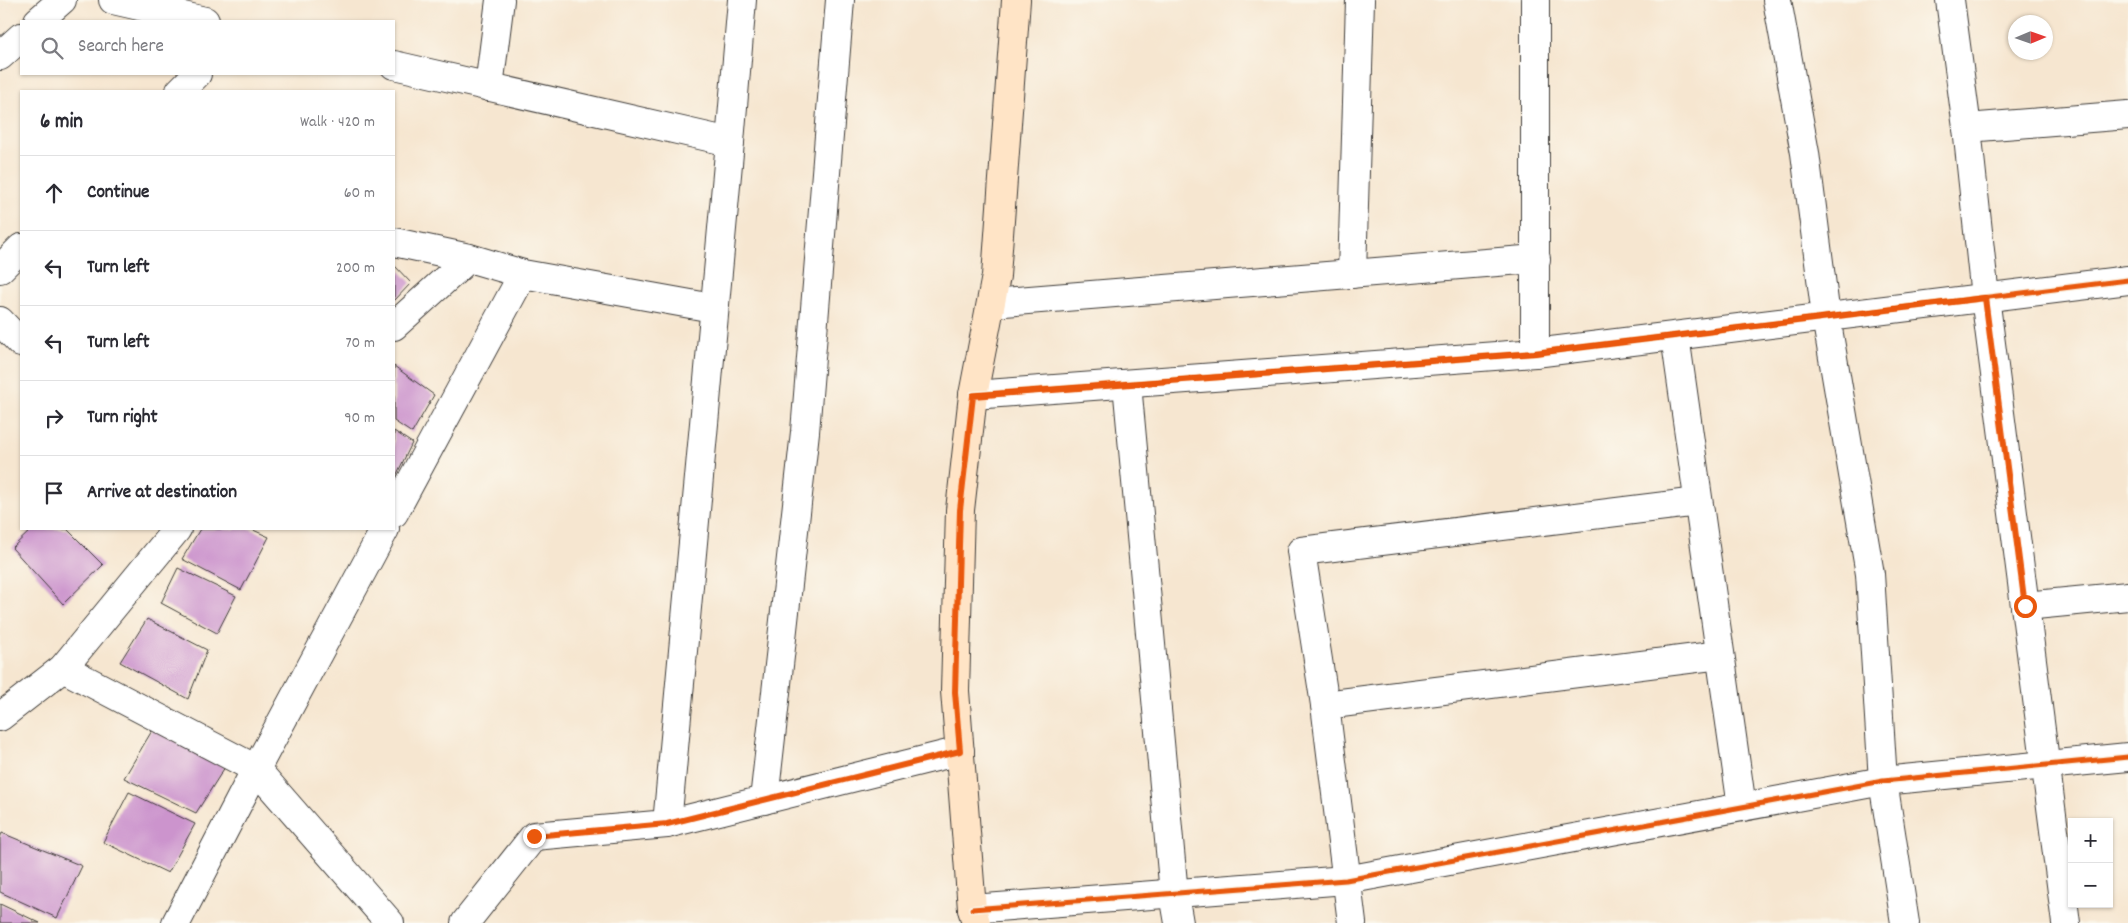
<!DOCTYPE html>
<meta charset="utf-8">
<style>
body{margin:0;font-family:Dekko,sans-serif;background:#f2f2f3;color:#2b2b33}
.controls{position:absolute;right:15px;bottom:15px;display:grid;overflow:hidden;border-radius:0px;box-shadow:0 1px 4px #0004}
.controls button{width:45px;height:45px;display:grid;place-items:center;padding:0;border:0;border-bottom:1px solid #e1e1e2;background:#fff;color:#2b2b33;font:25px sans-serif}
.compass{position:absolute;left:2008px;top:15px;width:45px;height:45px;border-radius:50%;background:#fff;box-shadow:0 1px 4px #0004;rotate:88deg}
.stop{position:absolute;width:15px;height:15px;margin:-11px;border:4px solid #ea580c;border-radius:50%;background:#fff}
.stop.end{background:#ea580c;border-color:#fff;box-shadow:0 1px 5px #0008}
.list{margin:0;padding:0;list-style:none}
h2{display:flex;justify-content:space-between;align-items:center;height:65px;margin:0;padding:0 20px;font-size:21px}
h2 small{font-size:16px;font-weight:400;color:#7c7c81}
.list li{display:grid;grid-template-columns:32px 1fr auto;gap:15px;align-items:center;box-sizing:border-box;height:75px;padding:0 20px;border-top:1px solid #e1e1e2}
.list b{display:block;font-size:19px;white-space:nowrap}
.list em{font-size:16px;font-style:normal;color:#7c7c81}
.icon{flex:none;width:28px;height:28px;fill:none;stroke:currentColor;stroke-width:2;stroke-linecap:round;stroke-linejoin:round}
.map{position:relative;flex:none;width:2128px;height:923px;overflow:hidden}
.search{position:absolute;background:#fff;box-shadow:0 1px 4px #0004;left:20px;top:20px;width:375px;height:55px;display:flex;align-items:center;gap:12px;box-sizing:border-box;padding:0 18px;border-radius:0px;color:#7c7c81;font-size:19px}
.panel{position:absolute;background:#fff;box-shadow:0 1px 4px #0004;left:20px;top:90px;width:375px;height:440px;border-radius:0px}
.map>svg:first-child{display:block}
.building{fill:#cc94cd}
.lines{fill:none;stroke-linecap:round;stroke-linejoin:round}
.street-casing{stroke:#3d3a37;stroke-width:30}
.secondary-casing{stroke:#3d3a37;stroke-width:30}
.street{stroke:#fff;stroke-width:28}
.secondary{stroke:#ffe4c6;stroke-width:28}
.cycleway-casing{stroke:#fbf7ec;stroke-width:8}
.cycleway{stroke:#e8590c;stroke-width:5}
.route{stroke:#ea580c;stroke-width:6}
</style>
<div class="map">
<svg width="2128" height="923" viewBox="0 0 2128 923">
<rect width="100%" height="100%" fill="#fbf7ec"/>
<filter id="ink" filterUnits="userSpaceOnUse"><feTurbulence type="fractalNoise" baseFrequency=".02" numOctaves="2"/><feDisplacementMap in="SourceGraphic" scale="10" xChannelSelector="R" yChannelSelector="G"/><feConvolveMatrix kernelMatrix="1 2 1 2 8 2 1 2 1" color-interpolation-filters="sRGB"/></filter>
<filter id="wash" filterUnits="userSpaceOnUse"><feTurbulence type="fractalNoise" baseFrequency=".0096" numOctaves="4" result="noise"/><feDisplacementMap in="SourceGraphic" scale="20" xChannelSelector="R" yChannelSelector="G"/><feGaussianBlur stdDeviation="1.12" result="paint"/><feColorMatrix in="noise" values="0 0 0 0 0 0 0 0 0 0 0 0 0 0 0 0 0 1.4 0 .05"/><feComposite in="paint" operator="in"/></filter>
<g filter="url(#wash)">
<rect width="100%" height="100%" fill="#f6e6d0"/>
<g id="blocks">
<g class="building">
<polygon points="394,265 411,283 394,301"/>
<polygon points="394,366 434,395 412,433 394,421"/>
<polygon points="394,431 412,443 394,480"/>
<polygon points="32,529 67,529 103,565 63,604 12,548"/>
<polygon points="200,529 251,529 269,537 241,590 182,559"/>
<polygon points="178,568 236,596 217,633 161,603"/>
<polygon points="147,619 207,650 188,699 120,662"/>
<polygon points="153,729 225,767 196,813 124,778"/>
<polygon points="129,792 195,824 168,873 103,842"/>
<polygon points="2,833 82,866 57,918 0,892 0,838"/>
<polygon points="0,904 40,923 0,923"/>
</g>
</g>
</g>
<g filter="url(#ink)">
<use href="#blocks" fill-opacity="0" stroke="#3d3a37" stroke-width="1"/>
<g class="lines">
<g class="street-casing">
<g id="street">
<polyline points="113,0 205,21"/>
<polyline points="1777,0 1805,153 1826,317 1870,574 1883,781 1905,923"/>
<polyline points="1950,0 1967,128 2128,115"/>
<polyline points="38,21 62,0"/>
<polyline points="0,56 21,37"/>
<polyline points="394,65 730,142 742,0"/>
<polyline points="489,87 500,0"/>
<polyline points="180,91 197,74"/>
<polyline points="1967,128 1985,297 2066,923"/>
<polyline points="394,242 469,258 523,274 713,308"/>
<polyline points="0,269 21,248"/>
<polyline points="1352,274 1360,0"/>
<polyline points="992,303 1536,259"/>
<polyline points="0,321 21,343"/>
<polyline points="394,326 469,258"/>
<polyline points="1675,336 1742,807"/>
<polyline points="1535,353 1535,0"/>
<polyline points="1127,384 1174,894 1179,923"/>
<polyline points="973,395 1535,353 2128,280"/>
<polyline points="394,513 523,274"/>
<polyline points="2025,606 2128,596"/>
<polyline points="63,668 256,769 390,923"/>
<polyline points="1325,705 1720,655"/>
<polyline points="0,717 63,668 177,529"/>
<polyline points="764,800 805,432 840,0"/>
<polyline points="667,824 960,751"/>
<polyline points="972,909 1346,880 1883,781 2128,757"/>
<polyline points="176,923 256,769 385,529"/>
<polyline points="465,923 534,836 667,824 730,142"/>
<polyline points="1352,923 1325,705 1301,551 1698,502"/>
</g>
</g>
<g class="secondary-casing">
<polyline id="secondary" points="976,923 972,909 955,691 960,510 973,395 996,276 1016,0"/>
</g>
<use href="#street" class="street"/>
<use href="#secondary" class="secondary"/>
<g class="cycleway-casing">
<g id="cycleway">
<polyline points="973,395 1535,353 2128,280"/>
<polyline points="972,909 1346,880 1883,781 2128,757"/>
</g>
</g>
<use href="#cycleway" class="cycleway"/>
</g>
</g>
<g class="lines" filter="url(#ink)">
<polyline class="route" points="534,836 667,824 960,751 955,692 960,510 973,396 1535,353 1985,298 2025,606"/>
</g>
</svg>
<div class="controls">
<button>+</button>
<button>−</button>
</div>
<svg class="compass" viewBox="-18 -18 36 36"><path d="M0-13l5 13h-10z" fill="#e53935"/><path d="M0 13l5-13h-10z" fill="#7c7c81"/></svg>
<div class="stop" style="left:2025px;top:606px"></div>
<div class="stop end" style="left:534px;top:836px"></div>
<div class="search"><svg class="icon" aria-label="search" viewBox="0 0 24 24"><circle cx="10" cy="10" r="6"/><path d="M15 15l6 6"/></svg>Search here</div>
<section class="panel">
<h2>6 min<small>Walk · 420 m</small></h2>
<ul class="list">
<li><svg class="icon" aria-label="ahead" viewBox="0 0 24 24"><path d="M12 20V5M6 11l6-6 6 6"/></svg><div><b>Continue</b></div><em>60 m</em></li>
<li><svg class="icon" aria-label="left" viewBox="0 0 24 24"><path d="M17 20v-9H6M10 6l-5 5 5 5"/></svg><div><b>Turn left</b></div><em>200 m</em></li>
<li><svg class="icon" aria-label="left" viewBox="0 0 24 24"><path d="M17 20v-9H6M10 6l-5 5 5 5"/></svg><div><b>Turn left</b></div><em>70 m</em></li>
<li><svg class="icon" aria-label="right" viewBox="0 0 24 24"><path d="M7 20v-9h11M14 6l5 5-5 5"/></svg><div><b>Turn right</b></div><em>90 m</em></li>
<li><svg class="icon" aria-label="arrive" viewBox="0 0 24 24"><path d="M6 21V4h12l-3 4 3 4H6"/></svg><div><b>Arrive at destination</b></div></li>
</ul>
</section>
</div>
